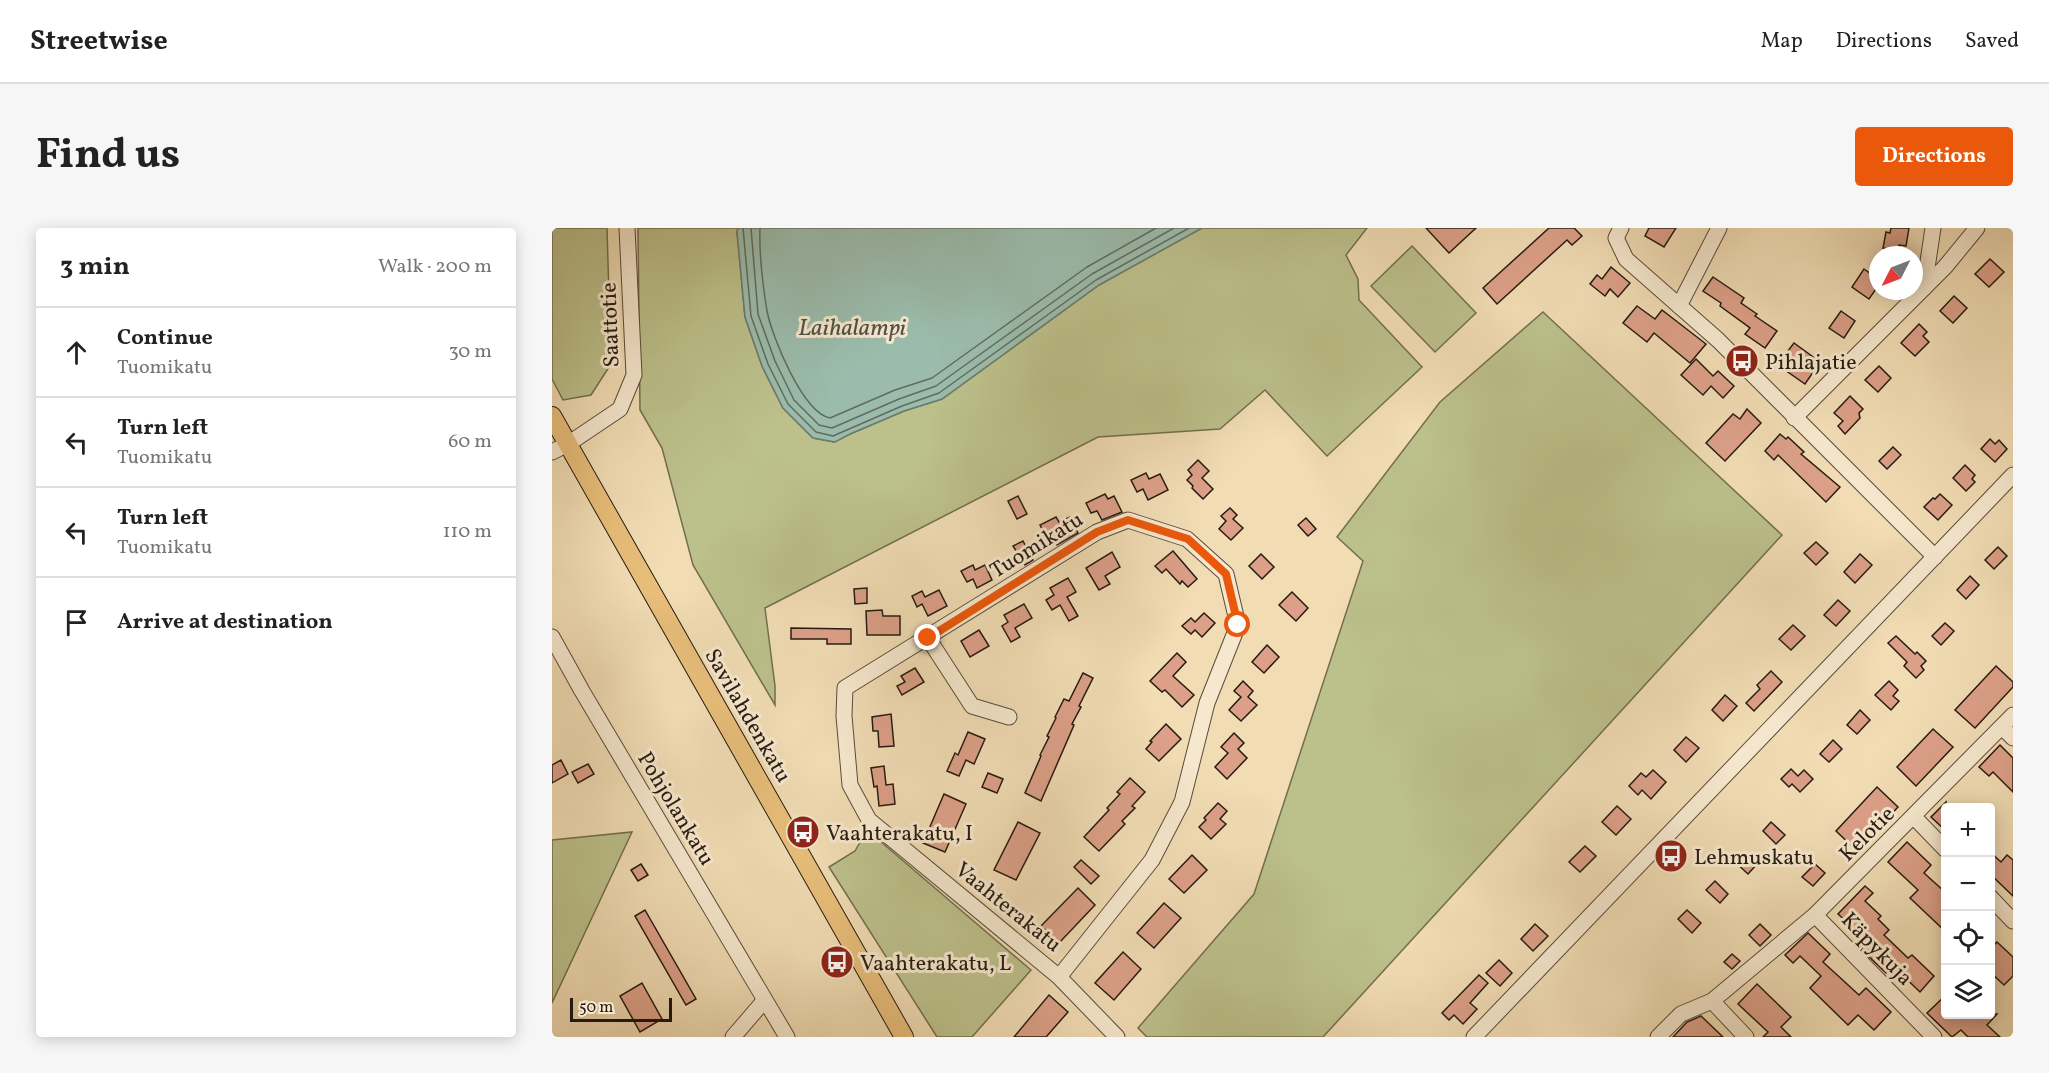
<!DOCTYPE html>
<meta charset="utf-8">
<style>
body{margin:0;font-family:Vollkorn,serif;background:#f6f6f6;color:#222}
.controls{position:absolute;right:18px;bottom:18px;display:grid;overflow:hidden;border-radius:6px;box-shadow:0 3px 15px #0003}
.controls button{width:54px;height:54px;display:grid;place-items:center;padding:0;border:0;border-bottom:2px solid #e0e0e0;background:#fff;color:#222;font:30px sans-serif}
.compass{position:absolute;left:1317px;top:18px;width:54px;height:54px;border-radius:50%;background:#fff;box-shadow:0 3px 15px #0003;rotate:228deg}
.scale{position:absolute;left:18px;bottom:15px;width:102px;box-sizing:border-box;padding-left:6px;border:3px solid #271b11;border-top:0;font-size:16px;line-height:21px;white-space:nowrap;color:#271b11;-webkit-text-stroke:4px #f6e8ce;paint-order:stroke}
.stop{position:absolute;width:18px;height:18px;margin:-14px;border:4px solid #ea580c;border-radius:50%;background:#fff}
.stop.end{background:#ea580c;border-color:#fff;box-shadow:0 2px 6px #0008}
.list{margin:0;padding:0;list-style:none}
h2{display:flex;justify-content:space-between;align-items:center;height:78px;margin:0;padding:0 24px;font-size:26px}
h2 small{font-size:20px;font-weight:400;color:#767676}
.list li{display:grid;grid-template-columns:39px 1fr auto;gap:18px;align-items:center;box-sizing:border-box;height:90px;padding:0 24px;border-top:2px solid #e0e0e0}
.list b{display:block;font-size:22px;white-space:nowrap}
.list p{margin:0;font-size:20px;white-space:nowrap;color:#767676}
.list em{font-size:20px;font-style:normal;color:#767676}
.icon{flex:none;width:33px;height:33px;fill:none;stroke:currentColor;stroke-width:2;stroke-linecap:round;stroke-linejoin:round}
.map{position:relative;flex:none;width:1461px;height:809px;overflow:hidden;border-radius:6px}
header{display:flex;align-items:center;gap:36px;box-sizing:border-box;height:84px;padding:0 30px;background:#fff;border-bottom:2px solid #e0e0e0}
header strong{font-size:28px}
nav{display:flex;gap:33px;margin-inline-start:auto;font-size:21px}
.intro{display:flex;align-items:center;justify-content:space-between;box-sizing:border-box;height:144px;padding:0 36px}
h1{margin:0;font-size:42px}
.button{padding:15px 27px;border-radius:6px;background:#ea580c;color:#fff;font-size:21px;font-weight:700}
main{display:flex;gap:36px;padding:0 36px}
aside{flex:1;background:#fff;border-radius:6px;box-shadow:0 3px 15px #0003}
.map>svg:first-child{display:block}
.green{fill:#bcc08b;stroke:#726e4e;stroke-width:1.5}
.water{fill:#9bbcac;stroke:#6d7c6e;stroke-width:1.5}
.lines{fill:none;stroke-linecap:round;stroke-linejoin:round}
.shore{stroke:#616c5e;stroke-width:1.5}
.building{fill:#dca088;stroke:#271b11;stroke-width:1.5}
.minor-casing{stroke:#5a4b3a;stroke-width:17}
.major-casing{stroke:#271b11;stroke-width:20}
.minor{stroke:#f6e8ce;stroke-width:15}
.major{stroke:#e8be7a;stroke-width:18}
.route{stroke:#ea580c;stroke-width:8}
.labels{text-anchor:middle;stroke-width:6;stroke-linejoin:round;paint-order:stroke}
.street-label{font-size:22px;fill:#271b11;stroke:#f6e8ce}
.poi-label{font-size:22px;fill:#271b11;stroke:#f6e8ce;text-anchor:start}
.water-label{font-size:24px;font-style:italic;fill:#505347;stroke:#f6e8ce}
</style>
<header>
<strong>Streetwise</strong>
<nav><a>Map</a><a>Directions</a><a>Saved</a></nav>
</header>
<div class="intro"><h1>Find us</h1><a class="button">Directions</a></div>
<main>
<aside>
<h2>3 min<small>Walk · 200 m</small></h2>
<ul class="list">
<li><svg class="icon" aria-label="ahead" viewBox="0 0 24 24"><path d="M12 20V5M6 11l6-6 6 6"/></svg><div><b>Continue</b><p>Tuomikatu</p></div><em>30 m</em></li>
<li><svg class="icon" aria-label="left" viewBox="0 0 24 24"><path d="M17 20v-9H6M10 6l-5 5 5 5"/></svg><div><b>Turn left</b><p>Tuomikatu</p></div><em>60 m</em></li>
<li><svg class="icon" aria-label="left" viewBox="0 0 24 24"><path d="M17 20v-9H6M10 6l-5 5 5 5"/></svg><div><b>Turn left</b><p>Tuomikatu</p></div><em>110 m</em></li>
<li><svg class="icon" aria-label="arrive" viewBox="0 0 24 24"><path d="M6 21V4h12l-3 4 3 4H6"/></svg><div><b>Arrive at destination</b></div></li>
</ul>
</aside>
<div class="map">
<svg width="1461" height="809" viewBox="0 0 1461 809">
<rect width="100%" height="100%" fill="#f1dcb4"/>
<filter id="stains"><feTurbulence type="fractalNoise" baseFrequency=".00333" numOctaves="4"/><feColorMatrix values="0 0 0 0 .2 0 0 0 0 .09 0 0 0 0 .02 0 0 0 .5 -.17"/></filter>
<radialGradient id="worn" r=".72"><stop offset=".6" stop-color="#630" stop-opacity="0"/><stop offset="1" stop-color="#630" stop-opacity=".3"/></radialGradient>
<g class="green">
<polygon points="0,0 55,0 59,136 39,167 11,172 0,151"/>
<polygon points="86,0 186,0 185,4 193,89 210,138 231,180 261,210 282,214 298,206 352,183 390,171 547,57 650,0 815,0 794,27 806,51 807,72 870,139 775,228 713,162 668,201 546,209 213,380 223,458 223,477 141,337 110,220 88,182"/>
<polygon points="860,18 924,85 883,124 819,58"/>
<polygon points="991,84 1230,307 771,809 595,809 586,800 702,666 811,333 785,309 888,174"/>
<polygon points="315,602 479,742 420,809 385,809 277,639 303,623"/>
<polygon points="80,604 0,775 0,612"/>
</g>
<polygon class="water" points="186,0 650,0 547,57 390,171 352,183 298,206 283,214 261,210 231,180 210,138 193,89 185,4"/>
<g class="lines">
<g class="shore">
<polyline points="191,0 199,88 216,136 236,176 264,204 281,208 350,178 387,165 544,52 637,0"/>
<polyline points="199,0 206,86 223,133 242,172 267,197 280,200 347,171 384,158 540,46 622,0"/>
<path d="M 208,0 C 207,25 211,58 215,83 C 220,109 251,185 278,190 L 343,162 L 380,150 L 535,39 L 604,0"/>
</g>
</g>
<g class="building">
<polygon points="874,0 924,0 897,25"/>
<polygon points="997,0 1022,0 1030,8 1020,17 1015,12 945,76 931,60"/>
<polygon points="1097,0 1124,0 1112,19 1093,8"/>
<polygon points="1339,0 1357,0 1354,18 1347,17 1346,22 1331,20 1334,4 1338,5"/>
<polygon points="1438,31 1452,44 1437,59 1423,46"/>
<polygon points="1059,39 1078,55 1066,69 1058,61 1053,68 1038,56 1045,47 1050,51"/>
<polygon points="1312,41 1326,51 1326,58 1317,71 1300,59"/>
<polygon points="1161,49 1192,70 1189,75 1205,86 1203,88 1225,103 1213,120 1193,106 1198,100 1168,78 1169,75 1151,63"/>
<polygon points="1402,68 1415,80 1401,95 1388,83"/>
<polygon points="1085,78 1103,91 1110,82 1154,116 1138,135 1102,105 1095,114 1071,95"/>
<polygon points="1289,83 1303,93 1292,110 1277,100"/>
<polygon points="1367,96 1375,104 1371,108 1377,114 1363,128 1349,115"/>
<polygon points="1242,115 1268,134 1253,156 1233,142 1238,132 1232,128"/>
<polygon points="1144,131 1161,148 1166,143 1182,158 1171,170 1159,158 1151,167 1129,147"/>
<polygon points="1327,138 1339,150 1326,164 1313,152"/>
<polygon points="1298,168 1311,181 1307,185 1308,190 1293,206 1286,198 1291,193 1282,185"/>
<polygon points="1195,181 1209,195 1173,233 1154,215 1181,186 1188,191"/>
<polygon points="1228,206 1234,211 1236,209 1252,224 1249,226 1288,259 1274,274 1226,227 1222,232 1213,223"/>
<polygon points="1438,211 1443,216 1447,212 1455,221 1443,234 1429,221"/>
<polygon points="1341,219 1349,227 1335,241 1327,233"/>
<polygon points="646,232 657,243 650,250 661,261 651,271 640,260 641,258 635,252 640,247 636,242"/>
<polygon points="1413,237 1423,247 1420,251 1423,254 1414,263 1401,250"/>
<polygon points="594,245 597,251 608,246 616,262 596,272 591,261 585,264 579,252"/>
<polygon points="553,266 556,271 562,268 570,284 550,292 545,283 539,285 534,275"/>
<polygon points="1388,266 1400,277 1386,292 1372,279 1381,270 1383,271"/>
<polygon points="466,268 475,286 465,291 456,273"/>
<polygon points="678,280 685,287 681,291 691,300 679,312 667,301 674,293 669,288"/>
<polygon points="504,289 507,294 518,289 526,305 505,317 500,305 494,308 488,297"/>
<polygon points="754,290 764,301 756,308 746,297"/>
<polygon points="471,313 481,332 473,337 461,318"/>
<polygon points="1264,314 1276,325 1264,337 1252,325"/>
<polygon points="1446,319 1455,328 1442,341 1433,332"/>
<polygon points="621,323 645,351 636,359 630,353 628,356 614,341 610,345 603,338"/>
<polygon points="560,324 568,339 553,348 558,356 547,362 534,340"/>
<polygon points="709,326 722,339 710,351 697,338"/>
<polygon points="1308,326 1320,337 1303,355 1292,344"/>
<polygon points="421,337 423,342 433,337 440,352 425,360 421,351 415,354 409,343"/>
<polygon points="1418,348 1427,357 1414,371 1405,362"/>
<polygon points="516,350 524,364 515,369 526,388 517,393 508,377 500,382 494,372 502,367 498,360"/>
<polygon points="315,360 315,375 303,376 302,361"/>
<polygon points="387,362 395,378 376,388 370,376 365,379 360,368 370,363 373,369"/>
<polygon points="740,364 756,380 744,393 727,377"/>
<polygon points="1286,372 1298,383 1284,398 1272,387"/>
<polygon points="472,376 480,390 463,400 468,409 459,414 450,398 456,394 452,387"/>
<polygon points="330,382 331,388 348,388 348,407 315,407 314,383"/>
<polygon points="652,385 663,395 650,409 643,402 639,406 630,398 639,390 643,394"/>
<polygon points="1393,395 1402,403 1389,417 1380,408"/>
<polygon points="1241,397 1253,408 1239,422 1227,411"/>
<polygon points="239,400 299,401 299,416 275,416 275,411 239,411"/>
<polygon points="427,402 437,418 418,429 409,413"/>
<polygon points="1344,408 1363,426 1365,424 1374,433 1369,438 1372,442 1364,450 1352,438 1355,434 1336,415"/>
<polygon points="715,417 727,429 712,445 700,434"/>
<polygon points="625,425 634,434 621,448 642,467 630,479 613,462 610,464 598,453"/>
<polygon points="1444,438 1461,454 1461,459 1423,500 1403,482"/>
<polygon points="363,440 372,454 350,467 345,458 353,454 349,448"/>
<polygon points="1219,443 1230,454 1202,483 1194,475 1208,461 1205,457"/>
<polygon points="531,445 541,450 527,478 529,479 520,496 522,497 489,573 473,565 489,528 488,527 497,509 495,508 504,490 503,489 512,471 517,473"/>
<polygon points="691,453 701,463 696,469 705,477 689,493 677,482 689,469 682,463"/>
<polygon points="1337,453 1346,462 1341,468 1347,473 1339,482 1323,467"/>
<polygon points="1173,467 1185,478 1171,493 1160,482"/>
<polygon points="1308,482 1318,492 1305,506 1295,497"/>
<polygon points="339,486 342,518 327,519 326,503 321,503 320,489"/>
<polygon points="614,496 629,511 607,533 594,521 600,514 598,513"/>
<polygon points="1381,501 1401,519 1364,558 1345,539"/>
<polygon points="416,504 433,511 422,536 414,532 407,548 395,543 403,525 406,527"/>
<polygon points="682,505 692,515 686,521 695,530 675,551 663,539 676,525 669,519"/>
<polygon points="1134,509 1147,520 1134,534 1122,522"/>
<polygon points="1281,512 1290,521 1277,534 1268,526"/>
<polygon points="1448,517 1461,530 1461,564 1441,544 1437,548 1427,539"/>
<polygon points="9,532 16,546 0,555 0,537"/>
<polygon points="36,536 42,546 26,555 20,544"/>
<polygon points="332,538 334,557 341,556 343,576 327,578 325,558 322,559 319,540"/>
<polygon points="1239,541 1246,548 1252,542 1261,551 1248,564 1240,556 1237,559 1229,551"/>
<polygon points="1101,542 1114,554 1099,571 1090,562 1086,567 1077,558 1089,545 1094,549"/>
<polygon points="436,545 451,551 445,565 430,559"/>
<polygon points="578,550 593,564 580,578 583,580 570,593 573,596 547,623 532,609 557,582 555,580 568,566 565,564"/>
<polygon points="1325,559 1346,579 1305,623 1284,603"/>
<polygon points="392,566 414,576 393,624 371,615"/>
<polygon points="1394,574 1394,603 1379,589"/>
<polygon points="666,575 675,583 668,591 674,596 659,611 647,599 654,592 652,590"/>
<polygon points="1065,578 1079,591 1064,607 1050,594"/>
<polygon points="466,594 488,605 464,652 442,642"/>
<polygon points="1219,594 1233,607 1224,616 1211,603"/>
<polygon points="1355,614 1379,637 1372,645 1394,665 1394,704 1358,670 1366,662 1336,634"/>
<polygon points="1033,618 1044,628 1028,644 1017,634"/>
<polygon points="1191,624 1205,636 1196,646 1182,633"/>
<polygon points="1438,624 1449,634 1455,627 1461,632 1461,668 1438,646"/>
<polygon points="640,627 655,642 632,665 617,651"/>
<polygon points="529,632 547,648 539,656 522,639"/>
<polygon points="89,636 96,647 86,653 79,642"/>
<polygon points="1263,636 1273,645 1261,658 1250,649"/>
<polygon points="1163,653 1176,666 1168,675 1154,662"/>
<polygon points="1313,658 1321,665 1313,673 1329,688 1326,691 1337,702 1332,707 1356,730 1360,727 1382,748 1368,764 1341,738 1334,745 1309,721 1316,714 1286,686"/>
<polygon points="526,660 543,677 507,715 489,698"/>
<polygon points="612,675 629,690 602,720 585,705"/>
<polygon points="93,682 144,771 134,777 83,688"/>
<polygon points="1135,682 1149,695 1140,705 1126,691"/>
<polygon points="983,696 996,708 981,723 969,711"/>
<polygon points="1208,696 1219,707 1208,718 1197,707"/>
<polygon points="1256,705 1278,726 1271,734 1307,767 1314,760 1339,784 1322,802 1306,787 1296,797 1258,760 1269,748 1248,728 1241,735 1233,727"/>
<polygon points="1445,714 1461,729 1461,748 1452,757 1438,744 1438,721"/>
<polygon points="571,724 589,741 562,772 543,755"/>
<polygon points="1180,726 1188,733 1180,741 1172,734"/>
<polygon points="947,732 960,745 948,758 934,745"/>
<polygon points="927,747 936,755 918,775 925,781 911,796 902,787 897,792 890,785"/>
<polygon points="90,755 110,791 88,804 68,768"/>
<polygon points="1205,756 1239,789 1229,799 1239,809 1211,809 1216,804 1186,776"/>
<polygon points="497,767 516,784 494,809 462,809"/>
<polygon points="1394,767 1394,786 1445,786 1435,797 1448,809 1416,809 1409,802 1400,809 1375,785"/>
<polygon points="1149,788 1171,809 1121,809 1135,794"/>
</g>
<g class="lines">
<g class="minor-casing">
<g id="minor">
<polyline points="1069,0 1064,10 1074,31 1166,112 1383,329"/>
<polyline points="1372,60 1381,0"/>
<polyline points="1127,78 1167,0"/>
<polyline points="1242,190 1393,39 1425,0"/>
<polyline points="0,224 16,216 68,181 82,147 75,0"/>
<polyline points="0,409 30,463 235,809"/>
<polyline points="376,410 420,478 457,489"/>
<polyline points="1450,499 1461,510"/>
<polyline points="1362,589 1394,622"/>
<polyline points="1438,669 1461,693"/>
<polyline points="1263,687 1382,809"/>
<polyline points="507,749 600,632 630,574 655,475 686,397 674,346 635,311 576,292 545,304 293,460 292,488 298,557 317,592 507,749 565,809"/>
<polyline points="1160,773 1194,809"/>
<polyline points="181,809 212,773"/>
<polyline points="922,809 1461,247"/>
<polyline points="1106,809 1129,786 1160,773 1263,687 1461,487"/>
</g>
</g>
<g class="major-casing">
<polyline id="major" points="0,188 352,809"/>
</g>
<use href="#minor" class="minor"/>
<use href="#major" class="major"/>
</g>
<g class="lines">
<polyline class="route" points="376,410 545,304 576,292 636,311 674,346 686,397"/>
</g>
<defs>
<g id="bus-disc" transform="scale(1.725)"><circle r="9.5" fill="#8f2418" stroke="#f6e8ce"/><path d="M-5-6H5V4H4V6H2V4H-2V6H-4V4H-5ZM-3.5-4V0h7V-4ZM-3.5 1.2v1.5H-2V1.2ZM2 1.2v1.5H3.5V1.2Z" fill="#fff"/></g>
</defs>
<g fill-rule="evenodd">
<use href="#bus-disc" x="1190" y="133"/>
<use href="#bus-disc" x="251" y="604"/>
<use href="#bus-disc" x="1119" y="628"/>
<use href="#bus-disc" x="285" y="734"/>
</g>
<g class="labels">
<g class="street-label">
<text transform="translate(57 97) rotate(-92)" y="8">Saattotie</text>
<text transform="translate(484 316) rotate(-32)" y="8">Tuomikatu</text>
<text transform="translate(197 487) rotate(60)" y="8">Savilahdenkatu</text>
<text transform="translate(125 580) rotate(59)" y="8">Pohjolankatu</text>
<text transform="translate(1314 605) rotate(-45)" y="8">Kelotie</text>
<text transform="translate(457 678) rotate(39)" y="8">Vaahterakatu</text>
<text transform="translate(1326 720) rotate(46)" y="8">Käpykuja</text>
</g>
<g class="poi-label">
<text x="1213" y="141">Pihlajatie</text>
<text x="274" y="612">Vaahterakatu, I</text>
<text x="1142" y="636">Lehmuskatu</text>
<text x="308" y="742">Vaahterakatu, L</text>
</g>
<g class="water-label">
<text x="300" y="107">Laihalampi</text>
</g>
</g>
<rect width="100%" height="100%" filter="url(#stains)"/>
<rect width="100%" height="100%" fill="url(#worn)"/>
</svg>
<div class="controls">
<button>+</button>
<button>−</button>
<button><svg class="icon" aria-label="locate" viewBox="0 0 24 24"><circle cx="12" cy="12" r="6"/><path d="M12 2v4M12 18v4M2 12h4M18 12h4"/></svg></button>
<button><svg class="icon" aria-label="layers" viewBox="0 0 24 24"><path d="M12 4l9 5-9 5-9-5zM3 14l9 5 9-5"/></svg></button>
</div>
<svg class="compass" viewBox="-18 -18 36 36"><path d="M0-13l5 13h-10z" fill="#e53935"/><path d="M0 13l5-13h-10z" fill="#767676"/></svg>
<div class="scale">50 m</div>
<div class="stop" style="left:686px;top:397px"></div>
<div class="stop end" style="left:376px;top:410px"></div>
</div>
</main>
